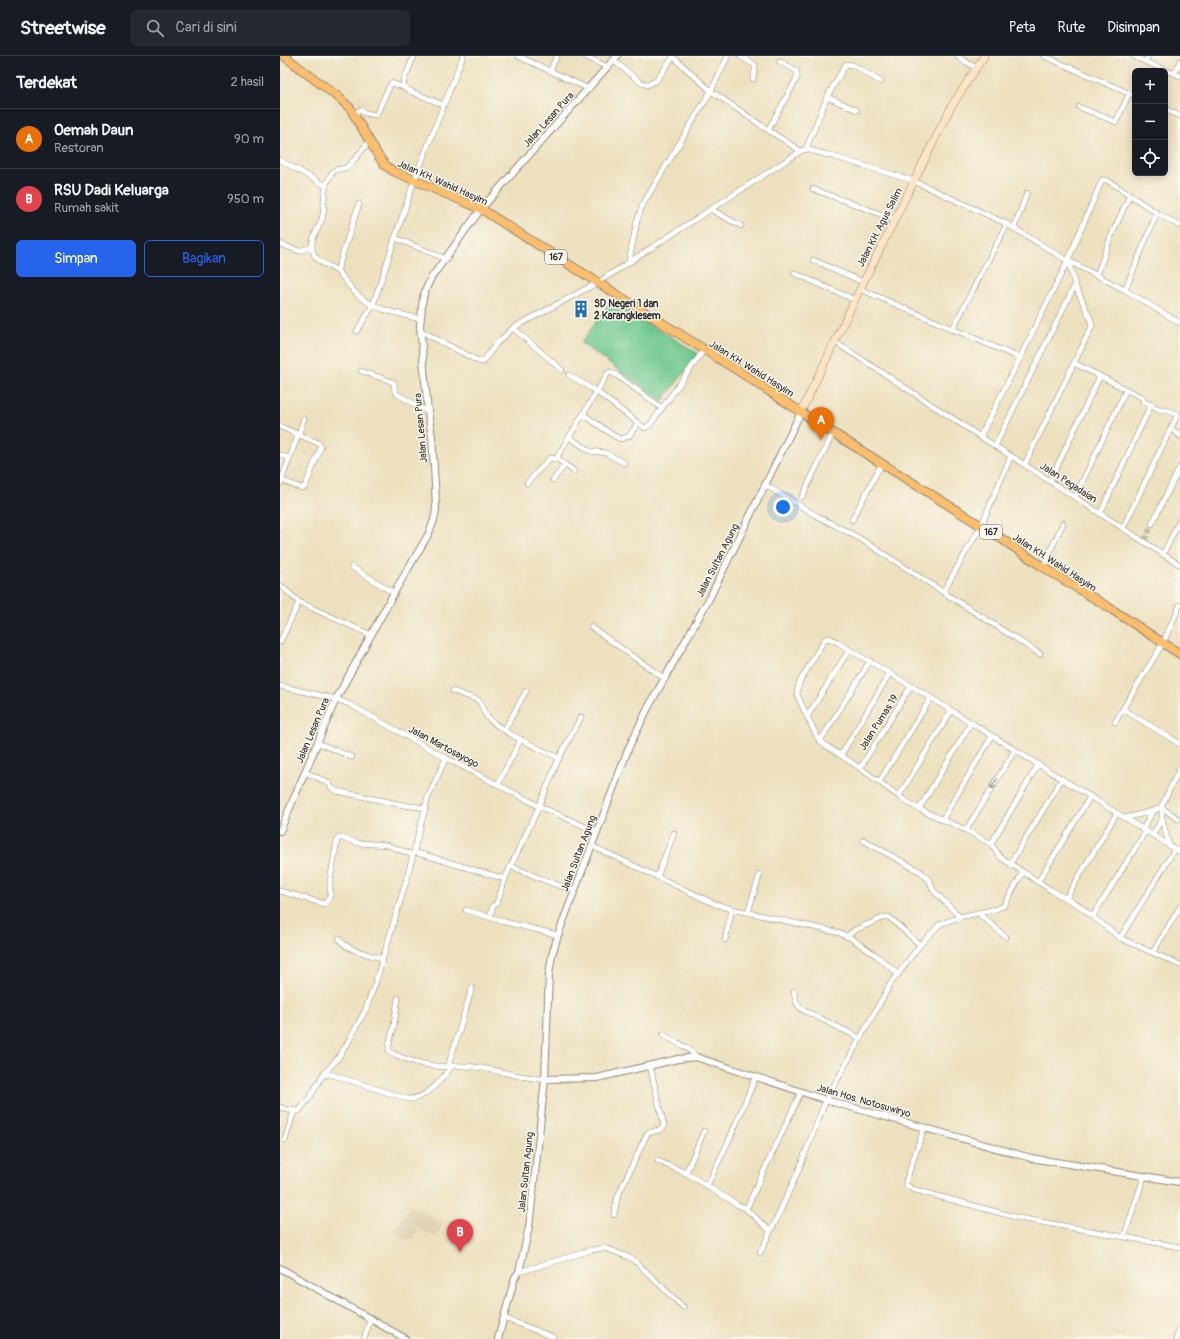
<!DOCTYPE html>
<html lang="id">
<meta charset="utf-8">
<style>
body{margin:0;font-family:Pangolin,sans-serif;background:#242831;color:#f1f3f6}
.controls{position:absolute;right:12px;top:12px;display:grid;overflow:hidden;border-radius:6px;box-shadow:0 2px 10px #0003}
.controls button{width:36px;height:36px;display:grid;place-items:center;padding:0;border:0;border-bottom:1px solid #363941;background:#171b24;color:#f1f3f6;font:20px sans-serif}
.you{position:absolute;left:503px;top:451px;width:14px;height:14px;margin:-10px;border:3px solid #fff;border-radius:50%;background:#1a73e8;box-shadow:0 0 0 6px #1a73e833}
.badge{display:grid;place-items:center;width:26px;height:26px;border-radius:50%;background:#2563eb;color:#fff;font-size:13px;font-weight:700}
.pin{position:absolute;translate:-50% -33px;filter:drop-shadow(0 1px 2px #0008)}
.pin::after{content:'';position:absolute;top:21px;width:14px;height:12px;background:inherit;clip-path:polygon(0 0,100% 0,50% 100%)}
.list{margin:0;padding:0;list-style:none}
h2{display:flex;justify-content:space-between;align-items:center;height:52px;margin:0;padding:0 16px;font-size:17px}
h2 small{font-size:13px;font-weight:400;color:#9ea1a6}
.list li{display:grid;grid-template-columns:26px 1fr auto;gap:12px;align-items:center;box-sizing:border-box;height:60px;padding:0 16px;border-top:1px solid #363941}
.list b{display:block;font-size:15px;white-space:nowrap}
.list p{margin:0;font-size:13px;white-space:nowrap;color:#9ea1a6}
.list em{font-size:13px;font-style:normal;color:#9ea1a6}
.actions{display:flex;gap:8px;padding:12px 16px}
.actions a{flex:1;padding:9px 0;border:1px solid #2563eb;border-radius:6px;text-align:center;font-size:14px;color:#2563eb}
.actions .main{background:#2563eb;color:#fff}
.icon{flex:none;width:22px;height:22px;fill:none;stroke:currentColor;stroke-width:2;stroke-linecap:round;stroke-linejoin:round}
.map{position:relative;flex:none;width:900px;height:1283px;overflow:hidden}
header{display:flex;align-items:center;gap:24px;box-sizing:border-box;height:56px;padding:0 20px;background:#171b24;border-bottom:1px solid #363941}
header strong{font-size:19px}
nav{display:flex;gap:22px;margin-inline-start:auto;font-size:14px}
.search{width:280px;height:36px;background:#242831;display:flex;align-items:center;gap:10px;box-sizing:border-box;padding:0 14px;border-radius:6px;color:#9ea1a6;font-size:15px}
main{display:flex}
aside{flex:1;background:#171b24}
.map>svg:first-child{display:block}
.built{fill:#e0d2b4}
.green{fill:#6ec890;stroke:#4c7a5e}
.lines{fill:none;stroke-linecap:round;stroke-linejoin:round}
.minor-tunnel{stroke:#c6bca1;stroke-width:5;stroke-dasharray:5 2.5;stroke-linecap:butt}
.minor-casing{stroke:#8c8674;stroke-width:6}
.tertiary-casing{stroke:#8c8674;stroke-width:8}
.secondary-casing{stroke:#8c8674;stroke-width:8}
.primary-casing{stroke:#8c8674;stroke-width:10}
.minor{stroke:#fff;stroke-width:5}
.tertiary{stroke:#fff;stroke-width:6}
.secondary{stroke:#fde5c5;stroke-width:7}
.primary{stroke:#fbbd6e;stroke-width:8}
.oneway{stroke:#a0a0a0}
.labels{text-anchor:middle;stroke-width:3;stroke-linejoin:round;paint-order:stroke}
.shield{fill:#fbf7ec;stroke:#696865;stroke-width:1}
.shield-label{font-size:9px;font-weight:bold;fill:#2b2b2b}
.street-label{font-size:10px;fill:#2b2b2b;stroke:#fbf7ec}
.poi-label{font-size:10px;font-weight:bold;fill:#2b2b2b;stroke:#fbf7ec;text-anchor:start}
</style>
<header>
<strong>Streetwise</strong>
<div class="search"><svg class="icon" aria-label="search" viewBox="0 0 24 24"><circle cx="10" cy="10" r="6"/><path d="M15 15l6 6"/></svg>Cari di sini</div>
<nav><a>Peta</a><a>Rute</a><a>Disimpan</a></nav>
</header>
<main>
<aside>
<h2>Terdekat<small>2 hasil</small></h2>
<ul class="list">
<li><span class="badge" style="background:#e8710a">A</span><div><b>Oemah Daun</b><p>Restoran</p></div><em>90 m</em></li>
<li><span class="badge" style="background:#e0444e">B</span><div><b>RSU Dadi Keluarga</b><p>Rumah sakit</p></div><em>950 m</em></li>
</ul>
<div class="actions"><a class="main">Simpan</a><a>Bagikan</a></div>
</aside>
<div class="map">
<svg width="900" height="1283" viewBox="0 0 900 1283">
<rect width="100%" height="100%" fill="#fbf7ec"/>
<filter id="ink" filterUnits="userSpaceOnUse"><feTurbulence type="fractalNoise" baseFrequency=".025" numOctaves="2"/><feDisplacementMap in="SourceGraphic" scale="8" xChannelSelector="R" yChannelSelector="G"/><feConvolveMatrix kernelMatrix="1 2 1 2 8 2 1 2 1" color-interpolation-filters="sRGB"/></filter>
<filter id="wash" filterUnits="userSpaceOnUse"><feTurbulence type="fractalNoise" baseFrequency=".012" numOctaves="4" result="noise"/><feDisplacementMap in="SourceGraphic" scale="16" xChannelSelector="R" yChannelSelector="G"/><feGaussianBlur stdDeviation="0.9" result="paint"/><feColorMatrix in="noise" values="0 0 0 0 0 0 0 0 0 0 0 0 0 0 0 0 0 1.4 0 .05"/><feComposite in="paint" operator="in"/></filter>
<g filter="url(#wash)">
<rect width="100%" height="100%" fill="#ede0be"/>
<g class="built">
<polygon points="130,1150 164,1167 156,1181 121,1164"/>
<polygon points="120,1165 138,1174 133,1184 125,1183 117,1180 118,1177 114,1176"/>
</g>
<polygon class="green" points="331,245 419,298 382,345 301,287"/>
</g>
<g filter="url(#ink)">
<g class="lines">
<polyline class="minor-tunnel" points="865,484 872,468"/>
<g class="minor-casing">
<g id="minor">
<polyline points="134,0 124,24 123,31 132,36 164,49"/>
<polyline points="238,0 309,33"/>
<polyline points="305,0 327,11"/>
<polyline points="392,0 431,35 488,74 521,95 526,93 555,101 634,125 727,168 783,202 845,234 900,267"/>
<polyline points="460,0 475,9 475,14 473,23"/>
<polyline points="677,0 696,12"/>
<polyline points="764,0 855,40"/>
<polyline points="853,0 866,6"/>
<polyline points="868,0 866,6 900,20"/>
<polyline points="333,4 360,26 367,29 376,25 393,1"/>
<polyline points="270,15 277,0"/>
<polyline points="895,17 900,5"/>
<polyline points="547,41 577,54"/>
<polyline points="799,51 836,66 849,38"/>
<polyline points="885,53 900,60"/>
<polyline points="74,58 80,54 85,57 96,59 111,27 123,31"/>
<polyline points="488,74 517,22 517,15 499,5"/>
<path d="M 89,85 L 76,102 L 66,112 L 55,114 C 42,126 45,144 43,159 C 41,170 31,180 32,191 C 34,207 46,207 57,215 C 64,221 70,233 79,240 C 95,254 120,258 141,263"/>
<polyline points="526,93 547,41 566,8 573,9 601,26"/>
<polyline points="0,104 46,130"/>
<polyline points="533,133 614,163"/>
<polyline points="430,153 461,170"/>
<polyline points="734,172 747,137"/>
<polyline points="115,182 166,203"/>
<polyline points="0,188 19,195 32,191"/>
<polyline points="533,204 583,226"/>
<polyline points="349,205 357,165 363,148 431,35 448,0"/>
<polyline points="57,215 79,148"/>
<polyline points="514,217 575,244"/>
<polyline points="817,219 830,183 850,138"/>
<polyline points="580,233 740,302"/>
<polyline points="845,234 877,157"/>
<polyline points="233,272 282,314"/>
<polyline points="672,274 727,168"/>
<polyline points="77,275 93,249 134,125 183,0"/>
<polyline points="141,275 198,305 203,306 216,288 233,272 317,227 521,95"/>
<polyline points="555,286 715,390"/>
<polyline points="794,307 863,342 863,345 883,355 885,354 898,358 891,372 900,380"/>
<polyline points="81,315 110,325 114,327 115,336 117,338 148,356"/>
<polyline points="289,319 317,336 358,367 365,372 370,369 382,352"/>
<polyline points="303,358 334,380 341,383 349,380 358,367"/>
<polyline points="1,371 38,387 41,391 25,431 21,432 1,424"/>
<polyline points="289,381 310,395 326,397 344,407"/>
<polyline points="700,381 740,302 788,204 822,124 827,124 877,157 900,170"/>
<polyline points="0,399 9,402"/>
<polyline points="731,400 715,390 795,229"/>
<polyline points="745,408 812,270 811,264 795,229 788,204"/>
<polyline points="294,415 280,405 277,401 328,317 331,316 336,319 382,352 424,294"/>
<polyline points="273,424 285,409"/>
<polyline points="770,425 820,320"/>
<polyline points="247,427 270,402 278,403"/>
<polyline points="0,428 24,363"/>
<polyline points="485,429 539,461 579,482 663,536"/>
<polyline points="522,441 553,377"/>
<polyline points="795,441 846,334"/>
<polyline points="820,458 871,349"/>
<polyline points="572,464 602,407"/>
<polyline points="872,468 900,411"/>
<polyline points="843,472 891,372"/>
<polyline points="883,498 900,464"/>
<polyline points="72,511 114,537"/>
<polyline points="763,511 783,467"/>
<polyline points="0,529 19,546 0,586"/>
<polyline points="19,546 91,579"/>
<polyline points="311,571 385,623"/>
<polyline points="760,598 663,536 701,470 731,400 900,509"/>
<polyline points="0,630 56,643 69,648 166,702 259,750 317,776"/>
<path d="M 173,635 L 198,644 C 203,649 203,657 208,662 C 226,679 257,691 279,702"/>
<polyline points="843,653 900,688"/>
<polyline points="527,661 569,594"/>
<polyline points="835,666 883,587 900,549"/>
<polyline points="225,673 246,635"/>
<polyline points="540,685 590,605"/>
<polyline points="38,687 72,701"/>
<polyline points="561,699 610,617"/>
<polyline points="580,712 631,630"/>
<polyline points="25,716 49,727 52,732 57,735 123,749 146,752"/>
<polyline points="599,726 651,642"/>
<polyline points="218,728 241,683"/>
<polyline points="619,740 671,655"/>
<polyline points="881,751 898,763"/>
<polyline points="639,753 691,667"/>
<polyline points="845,762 873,755"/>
<polyline points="882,763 889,789"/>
<polyline points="662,764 712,680"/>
<polyline points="863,773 873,755 881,751"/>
<polyline points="686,774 735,694"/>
<polyline points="873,778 882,763 882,749 900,712"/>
<polyline points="583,784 641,816 650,825 653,834 680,861"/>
<polyline points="711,788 758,709"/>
<polyline points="312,790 435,848 452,853 560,877 572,883 597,900 618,918"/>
<polyline points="134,796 225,823"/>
<path d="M 900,796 C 817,744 734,693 651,642 C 620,623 588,605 557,586 L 549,582 L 545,583 L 519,627 L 517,637 L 519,643 L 537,681 L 545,689 L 580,712 L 624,744 L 639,753 L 686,774 L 711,788 L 720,801 L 771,834 L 798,849 L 840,882 L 900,909"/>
<polyline points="730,808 782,723"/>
<polyline points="231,810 271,827 295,834"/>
<polyline points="377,821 394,777"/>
<polyline points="758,826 810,741"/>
<polyline points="0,835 45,848 50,840 50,825 57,785 59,781 78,787 107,789 133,799"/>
<polyline points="786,842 837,757"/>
<polyline points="186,854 225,866 278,879"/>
<polyline points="468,856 480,818"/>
<polyline points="698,857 726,881"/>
<polyline points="813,860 866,775"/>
<polyline points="210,861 213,850 217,847 226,820 257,755 279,702 301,661"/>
<polyline points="567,880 575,874 605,861 609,861 640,889"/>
<path d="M 59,882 C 64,894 91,899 102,902"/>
<polyline points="840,882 895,793"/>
<polyline points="445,884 452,853"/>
<polyline points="873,896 900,851"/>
<path d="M 514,935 C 515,943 516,949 523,954 L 580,982"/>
<path d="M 118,942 L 114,969 L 109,989 L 109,995 C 122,1004 157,1013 172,1010"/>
<path d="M 383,978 C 394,987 408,989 416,1001"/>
<polyline points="168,1011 192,932"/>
<polyline points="43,1019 58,1002 67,988 86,953 96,925 125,829 148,741 166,702"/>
<path d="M 0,1051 L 7,1054 L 19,1055 L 30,1041 L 43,1019 L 50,1018 L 128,1043 C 147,1043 162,1023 172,1010 C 204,1008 234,1022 265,1023"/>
<polyline points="644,1072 626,1125 626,1129 632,1133 739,1162 900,1191"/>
<polyline points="5,1084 14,1055"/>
<polyline points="378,1105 406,1117 458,1149 465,1152 467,1151 521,1036"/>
<polyline points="406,1117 424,1075"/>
<polyline points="427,1130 450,1082 476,1020"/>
<polyline points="465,1152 488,1173 492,1173 519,1113 546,1044 611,927 640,889 660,868 680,861 716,853 724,850 743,816"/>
<polyline points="334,1159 337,1142 366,1080 368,1077 382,1073 384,1070 370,1010"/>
<polyline points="844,1181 864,1121"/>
<polyline points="480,1197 491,1174"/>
<polyline points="239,1216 312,1194 322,1192 328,1193 348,1201 355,1205 403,1251"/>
<polyline points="224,1262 273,1281"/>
<polyline points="84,1283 90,1264"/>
<polyline points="896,1283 900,1272"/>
</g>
</g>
<g class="tertiary-casing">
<g id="tertiary">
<polyline points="0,775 56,643 115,535 148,479 154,464 156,453 155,428 152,381 148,356 140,270 143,241 146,233 151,222 201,153 337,0"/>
<polyline points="265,1023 317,1022 398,1003 416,1001 546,1044 751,1102 900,1126"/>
<polyline points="0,1212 126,1283"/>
<polyline points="218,1283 235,1221 239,1216 249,1171 253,1136 265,1023 269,918 272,899 278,879 349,691 368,652 430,541 521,356"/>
</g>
</g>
<g class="secondary-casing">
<polyline id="secondary" points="521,356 580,233 671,51 704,0"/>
</g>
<g class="primary-casing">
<polyline id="primary" points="4,0 58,41 70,52 99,101 106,110 113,115 201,153 460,316 553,377 713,477 763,511 828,551 900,598"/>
</g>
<use href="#minor" class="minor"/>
<use href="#tertiary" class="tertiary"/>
<use href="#secondary" class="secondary"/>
<use href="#primary" class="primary"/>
</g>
<defs><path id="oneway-shaft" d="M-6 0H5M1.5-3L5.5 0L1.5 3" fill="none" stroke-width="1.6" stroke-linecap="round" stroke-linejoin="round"/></defs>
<use class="oneway" href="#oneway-shaft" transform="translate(714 728) rotate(121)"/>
</g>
<defs>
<g id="building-bare" transform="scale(1.38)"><path d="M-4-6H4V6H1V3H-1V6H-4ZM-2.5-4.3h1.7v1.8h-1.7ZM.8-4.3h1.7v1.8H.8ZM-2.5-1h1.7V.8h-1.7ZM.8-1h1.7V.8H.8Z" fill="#1f6fb2" stroke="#fbf7ec" stroke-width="2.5" paint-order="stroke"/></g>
</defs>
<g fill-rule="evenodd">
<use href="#building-bare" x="301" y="253"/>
</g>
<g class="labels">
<g class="shield">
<rect x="265" y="194" width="22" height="14" rx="3"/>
<rect x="700" y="469" width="22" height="14" rx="3"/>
</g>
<g class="shield-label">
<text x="276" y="204">167</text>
<text x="711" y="479">167</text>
</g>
<g class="street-label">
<text transform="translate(268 63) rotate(-48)" y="4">Jalan Lesan Pura</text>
<text transform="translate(163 126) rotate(24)" y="4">Jalan KH. Wahid Hasyim</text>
<text transform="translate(599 171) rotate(-63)" y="4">Jalan KH. Agus Salim</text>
<text transform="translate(472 312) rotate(32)" y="4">Jalan KH. Wahid Hasyim</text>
<text transform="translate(140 372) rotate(-95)" y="4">Jalan Lesan Pura</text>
<text transform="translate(789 426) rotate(33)" y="4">Jalan Pegadaian</text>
<text transform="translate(437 504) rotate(-63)" y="4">Jalan Sultan Agung</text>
<text transform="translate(775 506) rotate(33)" y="4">Jalan KH. Wahid Hasyim</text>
<text transform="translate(598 666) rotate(-58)" y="4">Jalan Pumas 19</text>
<text transform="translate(32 674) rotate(-67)" y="4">Jalan Lesan Pura</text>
<text transform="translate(164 690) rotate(28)" y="4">Jalan Martosayogo</text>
<text transform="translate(298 797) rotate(-69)" y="4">Jalan Sultan Agung</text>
<text transform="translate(584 1044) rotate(16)" y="4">Jalan Hos. Notosuwiryo</text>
<text transform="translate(245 1116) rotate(-84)" y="4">Jalan Sultan Agung</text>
</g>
<g class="poi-label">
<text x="314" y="251">SD Negeri 1 dan<tspan x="314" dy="12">2 Karangklesem</tspan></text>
</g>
</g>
</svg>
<div class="controls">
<button>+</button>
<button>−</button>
<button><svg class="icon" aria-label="locate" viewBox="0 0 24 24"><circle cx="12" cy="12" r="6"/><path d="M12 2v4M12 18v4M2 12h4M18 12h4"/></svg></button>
</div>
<div class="you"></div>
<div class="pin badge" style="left:541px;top:384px;background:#e8710a">A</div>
<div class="pin badge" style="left:180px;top:1196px;background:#e0444e">B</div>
</div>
</main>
